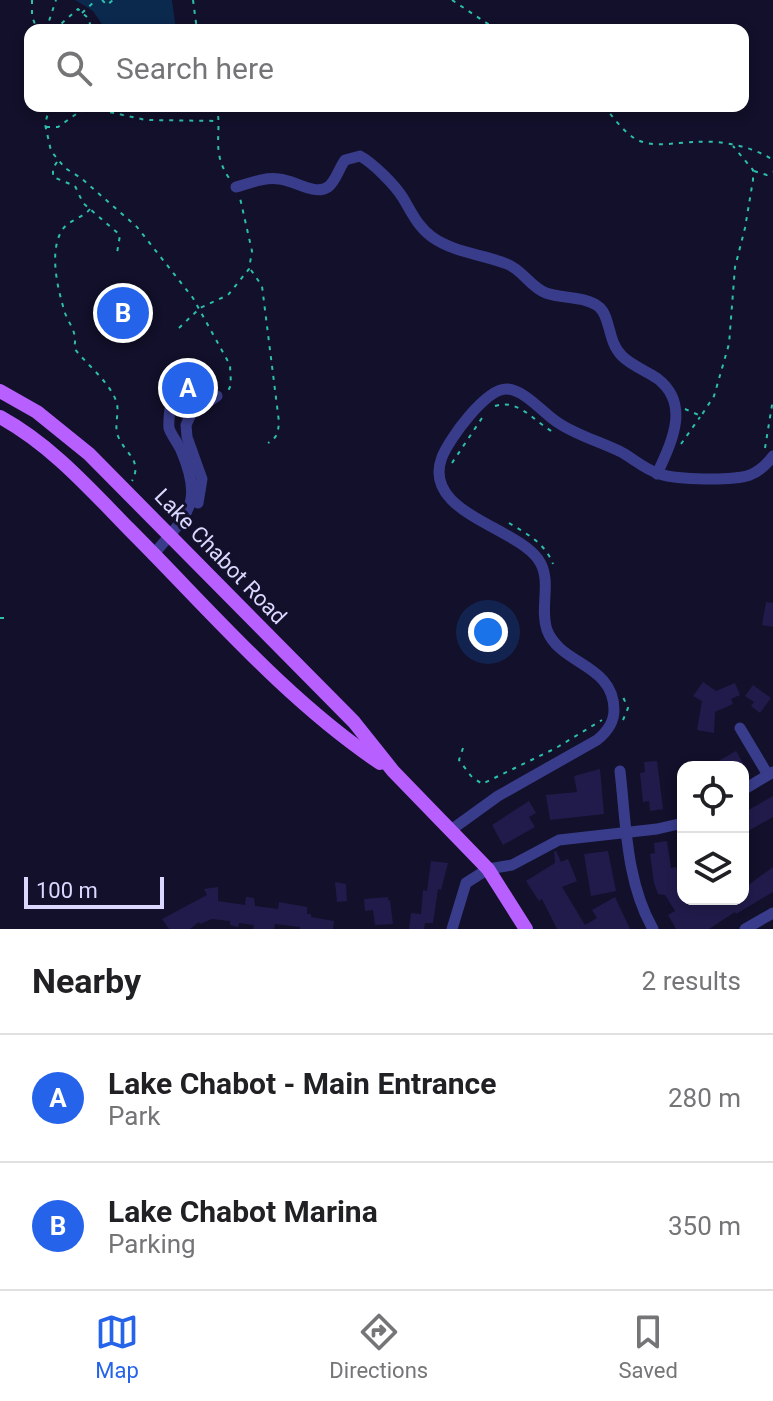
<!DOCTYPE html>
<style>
body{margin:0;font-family:Roboto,sans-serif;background:#f2f2f2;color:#202124}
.controls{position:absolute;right:24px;bottom:24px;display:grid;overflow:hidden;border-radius:16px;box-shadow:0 4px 12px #0003}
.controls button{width:72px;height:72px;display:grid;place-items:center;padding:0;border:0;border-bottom:2px solid #e0e0e0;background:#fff;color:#202124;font:40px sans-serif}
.scale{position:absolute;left:24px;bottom:20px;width:140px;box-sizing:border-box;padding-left:8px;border:4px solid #dad8ff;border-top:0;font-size:22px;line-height:28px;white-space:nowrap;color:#dad8ff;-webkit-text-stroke:6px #12102a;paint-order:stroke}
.you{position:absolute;left:488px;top:632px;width:28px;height:28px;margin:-20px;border:6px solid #fff;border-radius:50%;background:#1a73e8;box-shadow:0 0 0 12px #1a73e833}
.badge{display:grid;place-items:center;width:52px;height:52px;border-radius:50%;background:#2563eb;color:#fff;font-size:26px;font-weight:700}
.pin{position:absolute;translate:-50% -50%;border:4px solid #fff;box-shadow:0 2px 8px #0006}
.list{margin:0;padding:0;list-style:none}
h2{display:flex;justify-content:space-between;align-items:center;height:104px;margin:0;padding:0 32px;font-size:34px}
h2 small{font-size:26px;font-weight:400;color:#757577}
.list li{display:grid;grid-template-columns:52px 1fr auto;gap:24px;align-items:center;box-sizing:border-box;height:128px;padding:0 32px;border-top:2px solid #e0e0e0}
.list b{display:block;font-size:30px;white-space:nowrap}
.list p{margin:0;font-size:26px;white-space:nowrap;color:#757577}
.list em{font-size:26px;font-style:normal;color:#757577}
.icon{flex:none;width:44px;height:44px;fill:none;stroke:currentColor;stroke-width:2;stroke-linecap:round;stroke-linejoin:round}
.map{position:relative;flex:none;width:773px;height:929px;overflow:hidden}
.search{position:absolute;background:#fff;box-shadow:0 4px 12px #0003;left:24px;right:24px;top:24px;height:88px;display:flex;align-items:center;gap:20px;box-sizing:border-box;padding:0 28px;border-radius:16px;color:#757577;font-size:30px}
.sheet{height:360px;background:#fff}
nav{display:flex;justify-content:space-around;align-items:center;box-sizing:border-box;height:112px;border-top:2px solid #e0e0e0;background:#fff;font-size:22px;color:#757577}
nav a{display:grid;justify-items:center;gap:4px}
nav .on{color:#2563eb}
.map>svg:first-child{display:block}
.water{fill:#0b284d}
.building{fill:#211b4b}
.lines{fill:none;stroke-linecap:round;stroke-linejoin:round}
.path{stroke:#2cbfac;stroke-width:2;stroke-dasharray:4 6;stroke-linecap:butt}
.minor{stroke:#393c8a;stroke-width:11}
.major{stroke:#b85fff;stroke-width:14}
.labels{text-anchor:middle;stroke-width:6;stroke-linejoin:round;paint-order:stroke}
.street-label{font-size:22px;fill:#dad8ff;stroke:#12102a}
</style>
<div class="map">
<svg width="773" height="929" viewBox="0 0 773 929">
<rect width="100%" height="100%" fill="#12102a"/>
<polygon class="water" points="75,0 172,0 176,30 106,30 93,11"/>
<g class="building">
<polygon points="766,602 773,603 773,627 762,625"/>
<polygon points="703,682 716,691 735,683 740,695 731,699 733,704 715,712 714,733 697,730 702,701 693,696"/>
<polygon points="753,685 771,698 760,713 751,706 754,702 745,696"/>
<polygon points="736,751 743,763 737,767 708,767"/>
<polygon points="657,761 663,809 650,811 649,801 643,802 640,773 645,772 644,762"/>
<polygon points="600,769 604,814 550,820 546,795 577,792 574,776"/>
<polygon points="773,796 773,817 743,834 743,817 749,814 747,811"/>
<polygon points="529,801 536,813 529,817 535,827 503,845 492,825"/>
<polygon points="667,841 671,868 676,867 683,886 683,899 688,899 691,905 702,899 743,899 743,889 773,867 773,892 736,914 735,912 709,929 676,929 668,915 675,911 665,895 658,894 654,883 650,854 655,853 654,843"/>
<polygon points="556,851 561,862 568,859 577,881 562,887 585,925 597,918 592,910 615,897 630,929 557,929 542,899 539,901 526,881 555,863 554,852"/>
<polygon points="608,851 616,891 591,896 584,854"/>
<polygon points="431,861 448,863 441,890 438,889 433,923 425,923 424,929 409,929 411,913 421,914 423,890 427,891"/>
<polygon points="335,882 346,884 347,901 337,902"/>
<polygon points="218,887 218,901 245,905 246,897 254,898 255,906 278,909 279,902 307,907 307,914 311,914 311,917 334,921 333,929 300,929 300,927 275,924 274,929 253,929 254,925 239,923 238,927 230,925 230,921 212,919 200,924 199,922 190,929 169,929 162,919 207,895 204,889"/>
<polygon points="388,897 388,901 390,900 393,924 375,925 373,910 365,911 364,899"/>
</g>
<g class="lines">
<g class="path">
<polyline points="32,0 32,16 37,30"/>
<polyline points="102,0 107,5 113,0"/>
<polyline points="193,0 197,30"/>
<polyline points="452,0 497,30"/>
<polyline points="82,13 96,0"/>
<polyline points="46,30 56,0"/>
<polyline points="54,30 78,9 88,18 92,30"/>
<polyline points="44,106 47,113"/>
<polyline points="50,106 45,124 51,151 65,168 81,178 137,227 193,298 230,365 231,385 226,395"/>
<polyline points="123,106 124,116"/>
<path d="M 217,106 C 222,136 211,151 229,178"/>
<path d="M 604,106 C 612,116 623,131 634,138 C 651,149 677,142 695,142 C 720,140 752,146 773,160"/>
<polyline points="46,127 58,127 79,112 91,108 146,120 219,121"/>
<polyline points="57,162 53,168 53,177 75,186 83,203 120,235 117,253"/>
<polyline points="754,171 767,175 773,172"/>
<path d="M 90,209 C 82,219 67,220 61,232 C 49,254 58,290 65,313 C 70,326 78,333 74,348 C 87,365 112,384 117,404 C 119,414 114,427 118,436 C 125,454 143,460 132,481"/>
<path d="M 251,270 L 262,286 L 279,422 C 278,433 277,438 268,443"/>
<polyline points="179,328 200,308 228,295 249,269 252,251 240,198"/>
<path d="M 495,406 C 519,398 535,423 555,433"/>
<polyline points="685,409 701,416 714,396 729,344 735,267 745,228 753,180 753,170 733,146"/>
<polyline points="681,444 700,417"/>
<polyline points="765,448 773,399"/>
<polyline points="452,463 484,415"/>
<path d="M 509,523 C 527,534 545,543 553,564"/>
<polyline points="0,618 10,618"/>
<polyline points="623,720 628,708 623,697"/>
<polyline points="463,748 459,760 471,776 482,784 556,748 602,720"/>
</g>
<g class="minor">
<path d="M 236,187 C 250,183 265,177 279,179 C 295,180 314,196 328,187 C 336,181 339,168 345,160 L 360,156 C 373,163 395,185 403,198 C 412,213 418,227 432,237 C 455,253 482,254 507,264 C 523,270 530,287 546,293 C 563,299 585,296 599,307 C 611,317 607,341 622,356 C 632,366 647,371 658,379 C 691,405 671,443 657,474"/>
<polyline points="198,503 202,479 187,437 186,425 191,414 217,396"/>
<path d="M 154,554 C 188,513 204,504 181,450 C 178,443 171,435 169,428 C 168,419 171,406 171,396 L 198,409"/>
<polyline points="740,728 768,775"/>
<path d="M 620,771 C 626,823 626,882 653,929"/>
<polyline points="743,790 773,772"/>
<path d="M 451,830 L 498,796 L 597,740 C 607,732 614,723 614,710 C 614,664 560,665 547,630 C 539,607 553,580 538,559 C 514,526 421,512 442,457 C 449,439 486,388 507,389 C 525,390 543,413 557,422 C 577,436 602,442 623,453 C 635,460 646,470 660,474 C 678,480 732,481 750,475 C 760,471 767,464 773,456"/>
<polyline points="452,929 466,883 488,869 512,865 559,840 657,829 683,823"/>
<polyline points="745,929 773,913"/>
</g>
<g class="major">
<polyline points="0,391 37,412 89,454 354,722 393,771 488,869 526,929"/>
<path d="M 0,417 C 51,445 89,488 129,529 C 210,610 285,699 380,763"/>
</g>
</g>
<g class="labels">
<g class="street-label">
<text transform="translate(221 556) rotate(46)" y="8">Lake Chabot Road</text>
</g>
</g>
</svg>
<div class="controls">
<button><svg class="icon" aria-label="locate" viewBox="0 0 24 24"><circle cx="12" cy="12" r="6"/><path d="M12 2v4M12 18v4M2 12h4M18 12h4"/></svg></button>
<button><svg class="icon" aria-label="layers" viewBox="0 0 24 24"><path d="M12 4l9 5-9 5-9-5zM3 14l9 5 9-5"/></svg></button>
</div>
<div class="scale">100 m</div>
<div class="you"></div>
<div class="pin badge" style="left:188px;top:388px">A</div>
<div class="pin badge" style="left:123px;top:313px">B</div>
<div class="search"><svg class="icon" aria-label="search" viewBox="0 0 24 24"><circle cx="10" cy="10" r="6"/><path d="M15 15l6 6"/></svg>Search here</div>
</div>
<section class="sheet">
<h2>Nearby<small>2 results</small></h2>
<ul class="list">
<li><span class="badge">A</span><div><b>Lake Chabot - Main Entrance</b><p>Park</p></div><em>280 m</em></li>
<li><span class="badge">B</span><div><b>Lake Chabot Marina</b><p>Parking</p></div><em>350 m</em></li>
</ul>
</section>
<nav>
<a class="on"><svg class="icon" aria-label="map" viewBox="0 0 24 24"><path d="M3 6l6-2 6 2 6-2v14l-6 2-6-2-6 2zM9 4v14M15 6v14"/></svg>Map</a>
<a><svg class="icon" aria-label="directions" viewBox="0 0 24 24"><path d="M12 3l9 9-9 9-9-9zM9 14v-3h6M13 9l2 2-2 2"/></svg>Directions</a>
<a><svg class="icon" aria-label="saved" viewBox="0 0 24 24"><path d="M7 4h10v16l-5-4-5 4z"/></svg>Saved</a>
</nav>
